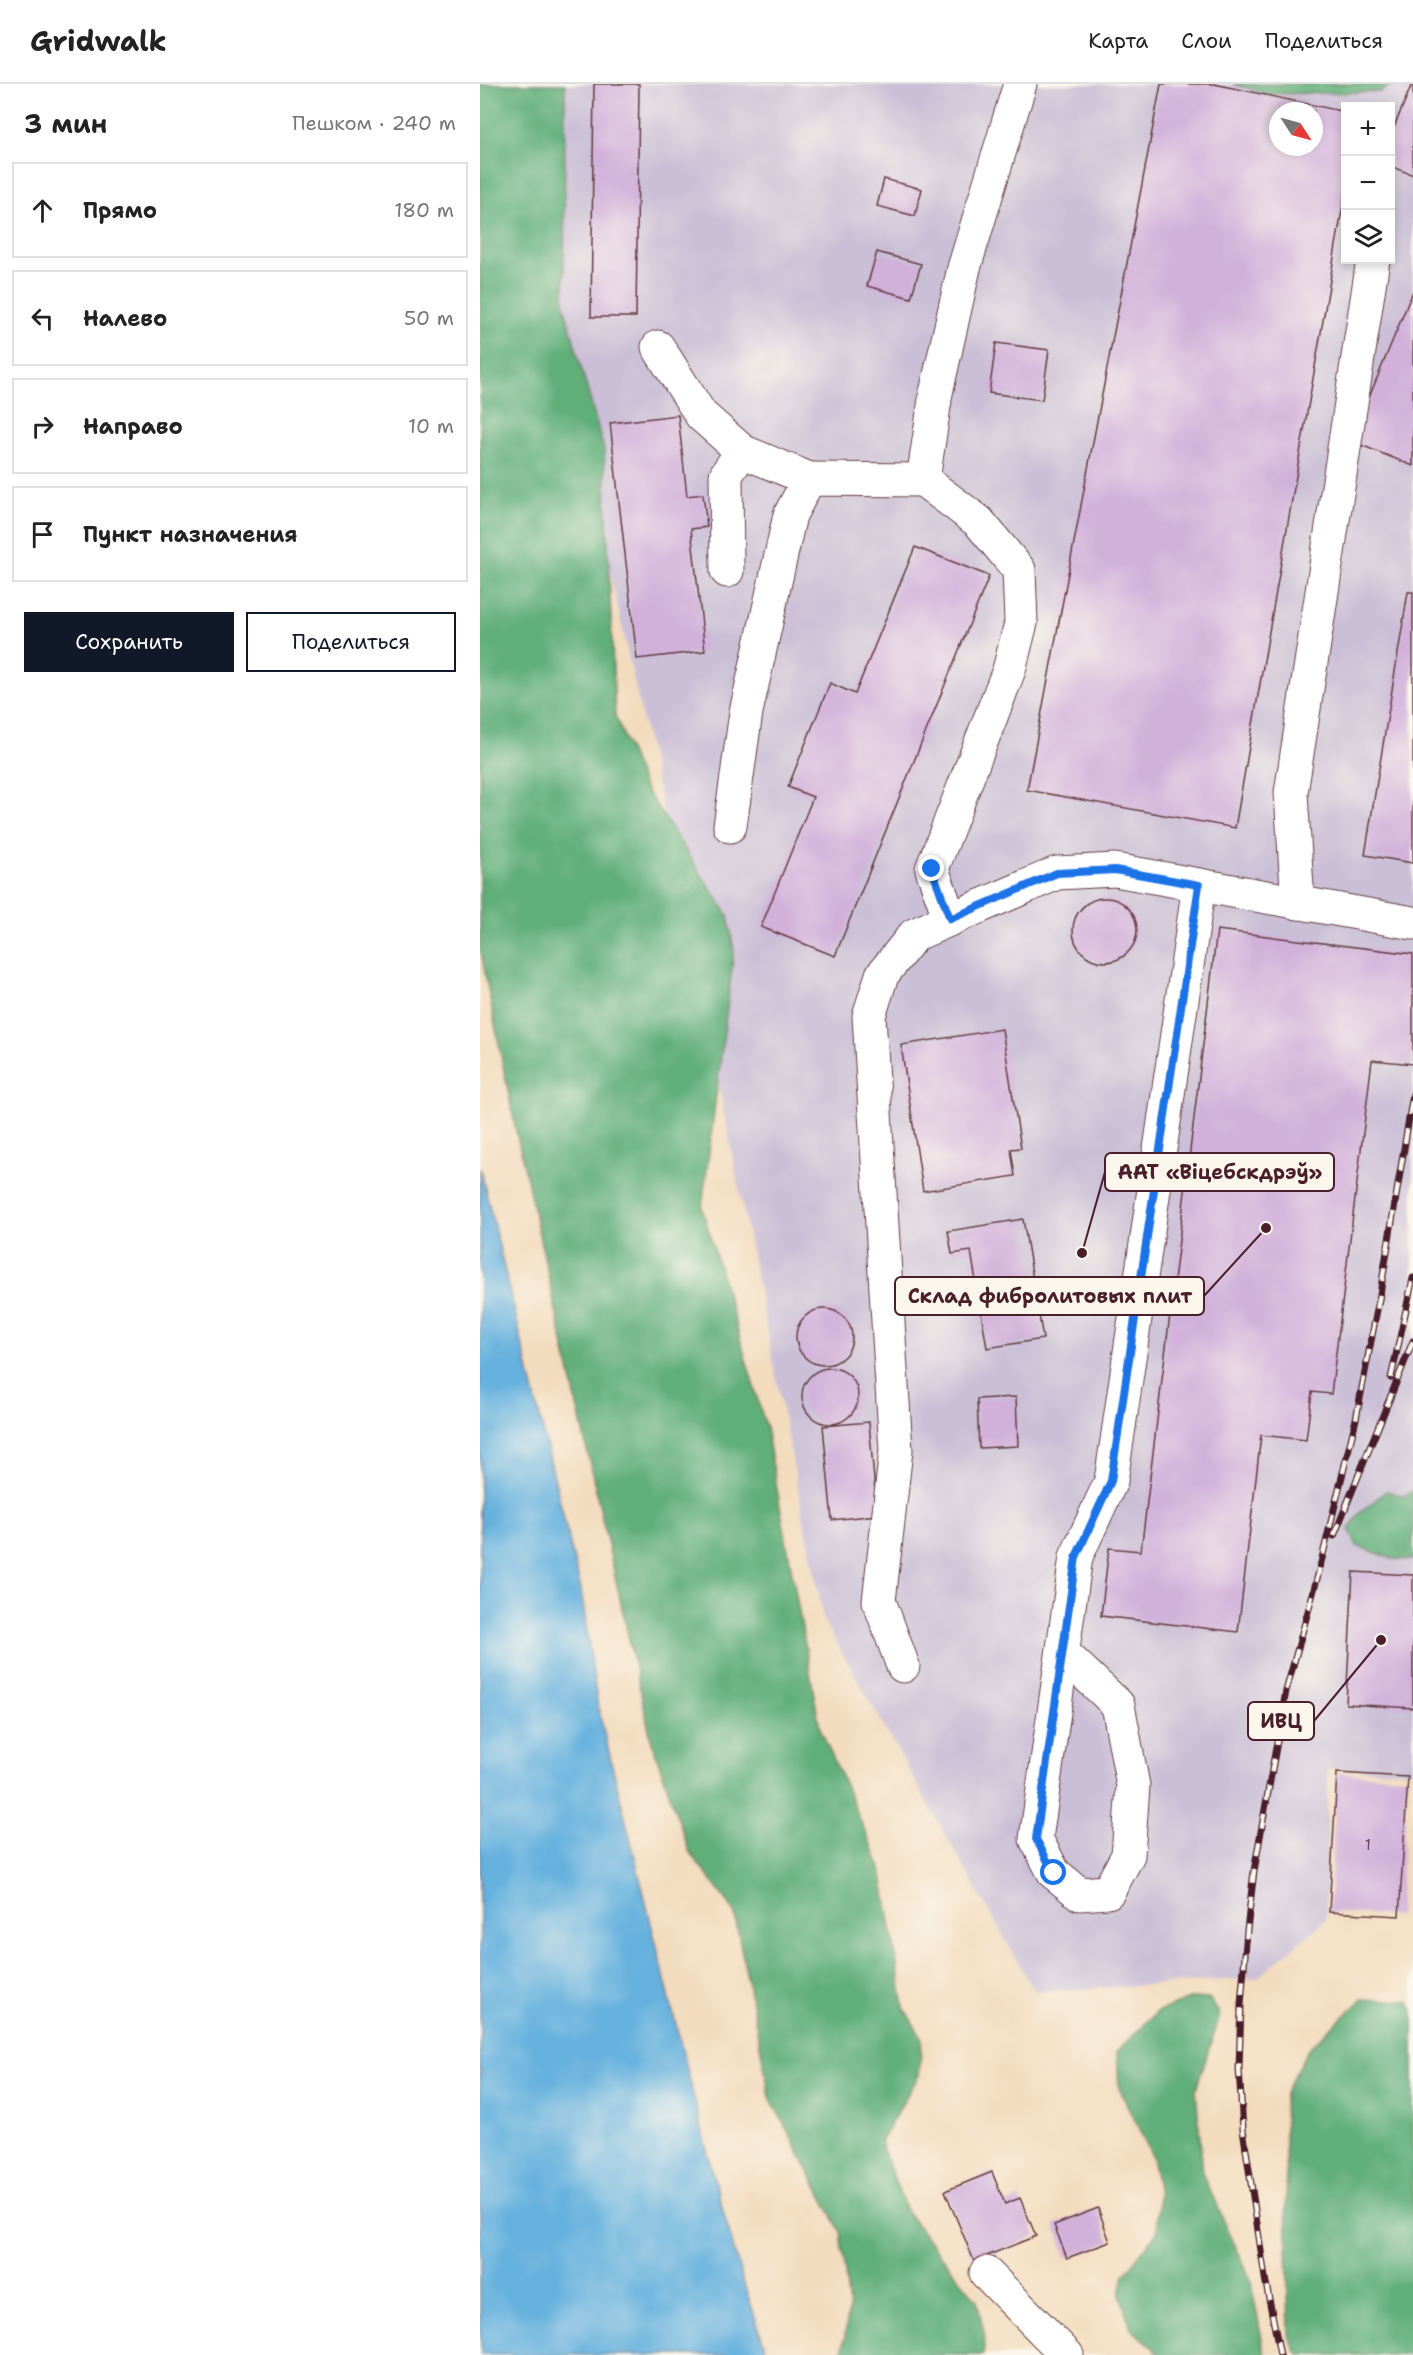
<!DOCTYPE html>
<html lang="ru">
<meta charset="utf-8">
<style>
body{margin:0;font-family:"Shantell Sans",sans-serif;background:#f2f2f2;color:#222}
.controls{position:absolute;right:18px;top:18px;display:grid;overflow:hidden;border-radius:0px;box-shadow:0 3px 9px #0003}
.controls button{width:54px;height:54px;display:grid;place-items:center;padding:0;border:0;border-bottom:2px solid #e0e0e0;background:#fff;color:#222;font:30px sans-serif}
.compass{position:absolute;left:789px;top:18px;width:54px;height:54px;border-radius:50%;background:#fff;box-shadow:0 3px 9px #0003;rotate:126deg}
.stop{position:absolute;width:18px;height:18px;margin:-14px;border:4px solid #1a73e8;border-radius:50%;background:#fff}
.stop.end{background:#1a73e8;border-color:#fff;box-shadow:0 2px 6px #0008}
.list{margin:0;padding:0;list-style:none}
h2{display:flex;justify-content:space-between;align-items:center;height:78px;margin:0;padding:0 24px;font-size:26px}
h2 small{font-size:20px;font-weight:400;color:#767676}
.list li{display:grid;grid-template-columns:39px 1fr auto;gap:18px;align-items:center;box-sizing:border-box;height:96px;margin:0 12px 12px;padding:0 12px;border:2px solid #e0e0e0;border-radius:0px}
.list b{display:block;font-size:22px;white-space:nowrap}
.list em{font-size:20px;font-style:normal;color:#767676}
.actions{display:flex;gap:12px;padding:18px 24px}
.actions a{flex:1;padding:14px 0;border:2px solid #111827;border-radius:0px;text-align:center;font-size:21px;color:#111827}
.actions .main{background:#111827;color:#fff}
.icon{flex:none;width:33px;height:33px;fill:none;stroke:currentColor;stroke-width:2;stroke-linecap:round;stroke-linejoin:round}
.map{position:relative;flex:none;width:933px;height:2271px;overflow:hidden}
header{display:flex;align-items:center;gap:36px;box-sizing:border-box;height:84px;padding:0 30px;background:#fff;border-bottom:2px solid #e0e0e0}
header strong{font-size:28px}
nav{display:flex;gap:33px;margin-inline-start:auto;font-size:21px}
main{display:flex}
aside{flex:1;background:#fff}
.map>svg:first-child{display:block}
.industrial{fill:#cabfd6;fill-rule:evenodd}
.forest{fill:#61af79;stroke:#566752;stroke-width:1.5}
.water{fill:#65b1de;stroke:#586884;stroke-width:1.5}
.building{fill:#d1b1da;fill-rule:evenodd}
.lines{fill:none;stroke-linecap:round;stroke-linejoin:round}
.minor-casing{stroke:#633b41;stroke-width:35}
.minor{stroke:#fff;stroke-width:33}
.rail-casing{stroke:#4a1f2b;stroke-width:7}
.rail{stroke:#fbf7ec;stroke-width:4.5;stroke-dasharray:14;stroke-linecap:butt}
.route{stroke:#1a73e8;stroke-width:8}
.labels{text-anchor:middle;stroke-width:4.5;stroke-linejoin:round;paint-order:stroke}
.number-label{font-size:15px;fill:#6c4457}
.leader{fill:none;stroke:#4a1f2b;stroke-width:2}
.callout-dot{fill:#4a1f2b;stroke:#fbf7ec;stroke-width:2}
.callout{fill:#fbf7ec;stroke:#4a1f2b;stroke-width:2}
.callout-label{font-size:20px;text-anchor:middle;font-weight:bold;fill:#4a1f2b}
</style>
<header>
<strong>Gridwalk</strong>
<nav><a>Карта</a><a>Слои</a><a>Поделиться</a></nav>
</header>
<main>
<aside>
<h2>3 мин<small>Пешком · 240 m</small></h2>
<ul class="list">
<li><svg class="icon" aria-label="ahead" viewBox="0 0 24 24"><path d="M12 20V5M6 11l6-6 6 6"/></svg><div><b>Прямо</b></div><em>180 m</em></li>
<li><svg class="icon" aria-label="left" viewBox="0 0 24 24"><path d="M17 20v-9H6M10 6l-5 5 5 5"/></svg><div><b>Налево</b></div><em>50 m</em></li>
<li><svg class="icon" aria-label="right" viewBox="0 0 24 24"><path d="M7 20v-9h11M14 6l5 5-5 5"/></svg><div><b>Направо</b></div><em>10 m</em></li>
<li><svg class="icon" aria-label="arrive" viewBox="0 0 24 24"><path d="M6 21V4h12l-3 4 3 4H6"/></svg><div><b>Пункт назначения</b></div></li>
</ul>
<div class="actions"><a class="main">Сохранить</a><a>Поделиться</a></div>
</aside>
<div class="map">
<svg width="933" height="2271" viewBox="0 0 933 2271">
<rect width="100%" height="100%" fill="#fbf7ec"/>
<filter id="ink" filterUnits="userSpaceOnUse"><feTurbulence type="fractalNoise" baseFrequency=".0167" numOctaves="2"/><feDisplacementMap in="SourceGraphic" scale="12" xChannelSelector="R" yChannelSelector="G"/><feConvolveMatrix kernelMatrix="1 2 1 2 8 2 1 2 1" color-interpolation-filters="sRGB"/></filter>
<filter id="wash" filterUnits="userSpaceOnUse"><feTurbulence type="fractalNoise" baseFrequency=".008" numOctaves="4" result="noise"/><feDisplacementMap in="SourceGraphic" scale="24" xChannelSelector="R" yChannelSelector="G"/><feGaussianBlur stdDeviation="1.35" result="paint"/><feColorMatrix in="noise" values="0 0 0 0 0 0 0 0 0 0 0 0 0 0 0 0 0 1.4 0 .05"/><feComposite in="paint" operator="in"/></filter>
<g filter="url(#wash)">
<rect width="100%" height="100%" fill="#f3dcbd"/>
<path class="industrial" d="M 72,0 L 933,0 L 933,1687 L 848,1685 L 846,1836 L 777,1894 L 555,1908 L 344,1537 L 199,800 L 75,240 ZM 866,22 L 910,22 L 910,176 L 866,176 ZM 798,27 L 834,27 L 834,63 L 798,63 Z"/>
<g class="forest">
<polygon points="0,0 85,0 84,221 124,366 135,631 164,703 248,831 254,867 222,1124 286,1344 340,1644 401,1784 424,1923 442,1955 439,1991 400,2058 427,2129 497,2216 505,2253 503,2271 362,2271 369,2224 360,2147 290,2013 254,1827 209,1767 172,1659 35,1042 0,864"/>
<polygon points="753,0 912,0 900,8 787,10"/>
<polygon points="906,1407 923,1412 933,1407 933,1476 913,1475 877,1462 869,1445 879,1430"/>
<polygon points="711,1914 730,1915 740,1931 716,2005 723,2091 770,2194 785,2271 678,2271 673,2263 651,2245 640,2210 644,2191 677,2148 679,2110 672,2072 639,2004 637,1967 677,1928"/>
<polygon points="882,1915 928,1917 933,1927 933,2271 819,2271 809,2252 804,2010 829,1964"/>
</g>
<polygon class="water" points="0,1083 101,1506 118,1624 233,2091 261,2191 288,2271 0,2271"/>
<g id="blocks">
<g class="building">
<polygon points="114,0 159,0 156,233 111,233"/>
<path d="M 681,0 L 734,0 L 866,28 L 866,104 L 755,744 L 547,706 ZM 798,27 L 834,27 L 834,63 L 798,63 Z"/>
<polygon points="932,0 933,0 933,91 910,82 910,53"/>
<polygon points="404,95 442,105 435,132 397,122"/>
<polygon points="397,168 441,180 431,214 387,202"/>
<polygon points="933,207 933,382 871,357"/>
<polygon points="516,259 569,266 562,316 509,309"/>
<polygon points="198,331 207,412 223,410 227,443 211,445 225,567 157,575 130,339"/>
<polygon points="435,463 509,492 355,872 281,843 333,713 308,703 350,599 375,610"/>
<polygon points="928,508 933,508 933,779 885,771"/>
<circle cx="625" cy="846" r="32"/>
<polygon points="737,846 933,870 933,980 892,976 851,1310 832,1308 826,1356 781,1351 758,1548 621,1532 629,1464 661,1467"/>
<polygon points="522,945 541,1064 531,1065 535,1092 443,1107 421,961"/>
<polygon points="543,1135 563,1255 507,1264 491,1167 472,1170 468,1147"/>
<circle cx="344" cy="1253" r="28"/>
<circle cx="350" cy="1312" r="28"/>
<polygon points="536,1313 538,1362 499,1364 497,1315"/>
<polygon points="389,1338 397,1431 352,1436 343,1342"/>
<polygon points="873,1488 933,1491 933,1624 866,1620"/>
<polygon points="857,1689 928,1693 919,1832 849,1828"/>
<polygon points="512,2088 525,2120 540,2114 556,2152 494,2177 465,2107"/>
<polygon points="618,2124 630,2158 587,2174 574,2141"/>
</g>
</g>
</g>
<g filter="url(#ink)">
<use href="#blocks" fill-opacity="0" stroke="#633b41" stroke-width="1.5"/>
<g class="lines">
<g class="minor-casing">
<g id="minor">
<polyline points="178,263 221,331 262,367 329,395"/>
<polyline points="443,396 499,438 539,486 541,539 529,586 452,785 470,835"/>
<polyline points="247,487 246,391 262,367"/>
<polyline points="250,742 266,628 310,431 329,395 443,396 456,309 484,184 540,0"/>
<polyline points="818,819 811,709 893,176"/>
<polyline points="583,1569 638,1621 653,1702 648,1771 628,1808 600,1810 574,1789 556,1755 596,1473 631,1397 719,801"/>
<polyline points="423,1582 399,1517 416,1366 389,932 402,891 434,851 577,789 635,786 933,839"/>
<polyline points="506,2189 587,2271"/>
</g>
</g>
<use href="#minor" class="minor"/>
<g class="rail-casing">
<g id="rail">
<polyline points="911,1294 933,1194"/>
<polyline points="854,1452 933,1257"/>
<polyline points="800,2271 785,2194 763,2045 759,1985 761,1921 767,1846 774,1787 806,1607 838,1491 876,1335 900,1210 933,1010"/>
</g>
</g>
<use href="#rail" class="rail"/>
</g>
</g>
<g class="lines" filter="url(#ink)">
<polyline class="route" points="452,785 470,835 577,789 635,786 719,801 631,1397 596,1473 556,1755 574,1789"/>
</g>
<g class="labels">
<g class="number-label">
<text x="888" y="1766">1</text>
</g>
</g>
<path class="leader" d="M602 1169L625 1088M786 1144L724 1212M901 1556L834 1637"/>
<g class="callout-dot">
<circle cx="602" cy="1169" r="6"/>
<circle cx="786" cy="1144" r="6"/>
<circle cx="901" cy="1556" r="6"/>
</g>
<g class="callout">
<rect x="625" y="1069" width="229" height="38" rx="6"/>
<rect x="415" y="1193" width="309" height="38" rx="6"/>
<rect x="768" y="1618" width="66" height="38" rx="6"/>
</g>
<g class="callout-label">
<text x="740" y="1095">ААТ «Віцебскдрэў»</text>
<text x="570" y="1219">Склад фибролитовых плит</text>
<text x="801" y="1644">ИВЦ</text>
</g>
</svg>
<div class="controls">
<button>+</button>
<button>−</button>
<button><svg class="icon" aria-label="layers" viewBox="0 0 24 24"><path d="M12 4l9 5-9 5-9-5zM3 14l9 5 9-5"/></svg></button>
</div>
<svg class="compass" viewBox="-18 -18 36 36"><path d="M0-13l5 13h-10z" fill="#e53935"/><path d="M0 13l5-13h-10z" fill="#767676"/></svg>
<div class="stop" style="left:574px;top:1789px"></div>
<div class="stop end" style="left:452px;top:785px"></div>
</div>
</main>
